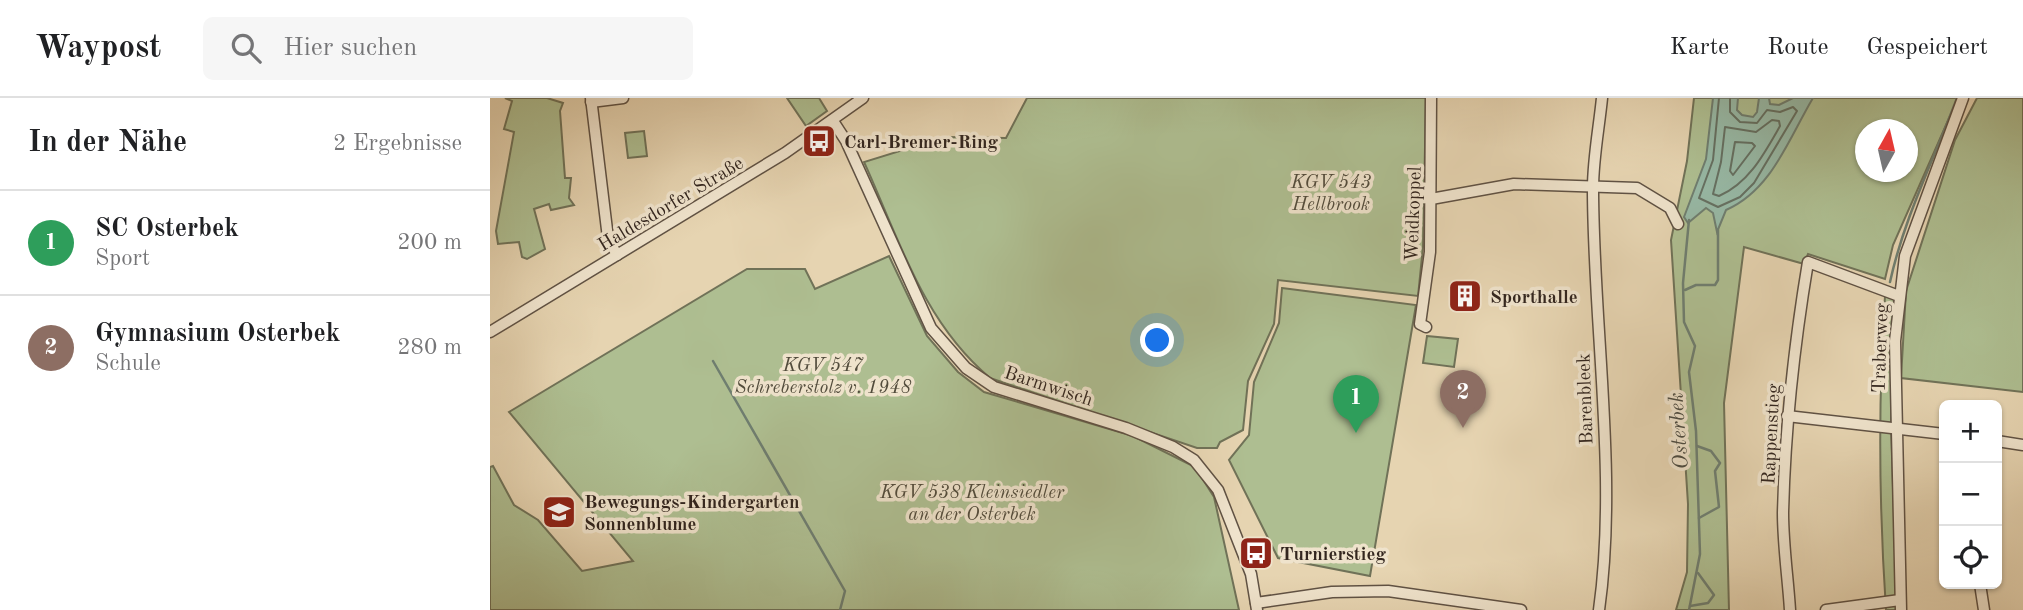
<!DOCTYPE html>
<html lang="de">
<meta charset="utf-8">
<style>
body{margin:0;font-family:"Old Standard TT",serif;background:#f6f6f6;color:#202124}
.controls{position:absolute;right:21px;bottom:21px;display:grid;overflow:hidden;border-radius:10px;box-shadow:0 2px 5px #0004}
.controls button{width:63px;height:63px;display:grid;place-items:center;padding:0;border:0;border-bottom:2px solid #e0e0e0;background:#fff;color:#202124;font:35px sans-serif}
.compass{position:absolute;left:1365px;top:21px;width:63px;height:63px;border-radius:50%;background:#fff;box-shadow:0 2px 5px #0004;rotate:8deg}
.you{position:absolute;left:668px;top:243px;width:24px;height:24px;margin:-18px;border:5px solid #fff;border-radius:50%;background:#1a73e8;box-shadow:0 0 0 10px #1a73e833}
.badge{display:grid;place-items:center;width:46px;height:46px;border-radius:50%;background:#8f2418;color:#fff;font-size:23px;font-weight:700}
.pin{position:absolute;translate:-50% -58px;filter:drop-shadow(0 2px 4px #0008)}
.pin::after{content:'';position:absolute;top:37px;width:24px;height:21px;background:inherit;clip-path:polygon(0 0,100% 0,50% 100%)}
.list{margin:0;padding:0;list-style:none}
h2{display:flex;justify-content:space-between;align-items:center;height:91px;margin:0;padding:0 28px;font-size:30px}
h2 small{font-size:23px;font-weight:400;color:#757577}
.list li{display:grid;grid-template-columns:46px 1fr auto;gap:21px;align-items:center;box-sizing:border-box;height:105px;padding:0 28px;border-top:2px solid #e0e0e0}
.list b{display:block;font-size:26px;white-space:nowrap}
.list p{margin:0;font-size:23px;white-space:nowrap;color:#757577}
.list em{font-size:23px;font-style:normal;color:#757577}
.icon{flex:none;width:38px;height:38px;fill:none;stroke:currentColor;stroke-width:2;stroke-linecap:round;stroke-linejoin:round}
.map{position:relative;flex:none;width:1533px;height:512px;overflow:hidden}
header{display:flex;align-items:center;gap:42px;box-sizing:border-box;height:98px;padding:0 35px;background:#fff;border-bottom:2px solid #e0e0e0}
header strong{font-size:33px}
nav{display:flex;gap:38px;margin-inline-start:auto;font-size:24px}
.search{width:490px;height:63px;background:#f6f6f6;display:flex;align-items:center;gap:18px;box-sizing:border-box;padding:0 24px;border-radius:10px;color:#757577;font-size:26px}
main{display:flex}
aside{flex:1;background:#fff}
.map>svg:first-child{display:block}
.green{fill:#aebe91;stroke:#707258;stroke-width:2;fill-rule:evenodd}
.water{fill:#97b9a6;stroke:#6f7e70;stroke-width:2}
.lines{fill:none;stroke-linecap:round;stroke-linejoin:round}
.shore{stroke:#657062;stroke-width:2}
.stream{stroke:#6f7e70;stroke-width:2.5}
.minor-casing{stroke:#605244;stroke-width:13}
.minor{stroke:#efe3cc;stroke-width:10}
.labels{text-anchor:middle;stroke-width:7;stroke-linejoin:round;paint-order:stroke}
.poi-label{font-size:19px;font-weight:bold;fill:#33261f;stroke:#efe3cc;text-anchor:start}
.park-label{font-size:19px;font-style:italic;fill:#524c3c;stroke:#efe3cc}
.street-label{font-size:19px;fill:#33261f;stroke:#efe3cc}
.water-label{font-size:21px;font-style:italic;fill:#4c4b41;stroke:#efe3cc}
</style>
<header>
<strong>Waypost</strong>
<div class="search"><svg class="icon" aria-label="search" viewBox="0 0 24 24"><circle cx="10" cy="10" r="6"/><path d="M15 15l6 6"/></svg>Hier suchen</div>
<nav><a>Karte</a><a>Route</a><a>Gespeichert</a></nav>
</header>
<main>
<aside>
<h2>In der Nähe<small>2 Ergebnisse</small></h2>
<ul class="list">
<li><span class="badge" style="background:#2e9e5b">1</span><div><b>SC Osterbek</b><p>Sport</p></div><em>200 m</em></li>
<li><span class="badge" style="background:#8d6e63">2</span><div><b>Gymnasium Osterbek</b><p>Schule</p></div><em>280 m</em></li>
</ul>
</aside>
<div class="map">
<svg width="1533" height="512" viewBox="0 0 1533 512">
<rect width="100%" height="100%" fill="#e6d4b1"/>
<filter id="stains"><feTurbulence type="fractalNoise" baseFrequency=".00286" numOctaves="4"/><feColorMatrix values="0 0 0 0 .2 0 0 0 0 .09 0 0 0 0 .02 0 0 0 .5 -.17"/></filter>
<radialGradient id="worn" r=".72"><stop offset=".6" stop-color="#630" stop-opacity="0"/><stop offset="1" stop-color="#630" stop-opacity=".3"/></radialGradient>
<g class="green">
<polygon points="15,0 57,0 73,5 70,13 75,80 81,80 79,100 84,107 61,112 59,106 44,111 55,151 37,161 32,159 29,144 8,146 6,133 24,34 14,31 22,3"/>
<polygon points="297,0 329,0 337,13 316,28"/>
<path d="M 537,0 L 936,0 L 933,149 L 928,198 L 788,182 L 784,226 L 758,283 L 753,332 L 730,344 L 727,350 L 707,350 L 500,280 C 433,224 409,141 374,64 L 455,39 L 516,40 Z"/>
<path d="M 1204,0 L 1468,0 L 1403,147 L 1395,181 L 1318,156 L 1314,166 L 1254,149 L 1234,305 L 1239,512 L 1186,512 L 1197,474 L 1198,406 L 1181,142 L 1197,63 ZM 1376,32 L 1418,32 L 1418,74 L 1376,74 Z"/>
<polygon points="1487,0 1533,0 1533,294 1411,280 1416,193 1465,42"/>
<polygon points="154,33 157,58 138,60 135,35"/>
<polygon points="399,158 437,238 468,274 494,294 643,338 705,369 724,399 749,512 0,512 0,369 3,368 24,407 48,422 92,473 143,463 19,314 257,171 315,171 325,191"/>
<polygon points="792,190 926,207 880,478 788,460 739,362 759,337 764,284 789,225"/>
<path d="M 1395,198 L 1404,201 L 1401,328 L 1407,512 L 1396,512 C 1389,407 1388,302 1395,198 Z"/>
<polygon points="937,238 968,241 964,269 933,265"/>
</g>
<path class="water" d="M 1223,0 L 1248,0 L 1247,12 L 1252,17 L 1263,19 L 1267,14 L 1269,0 L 1279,0 L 1280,6 L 1289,7 L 1303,0 L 1323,0 C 1299,40 1282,92 1236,112 L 1227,134 L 1223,115 L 1216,110 L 1198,125 L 1194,119 L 1216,61 Z"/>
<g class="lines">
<g class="shore">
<polyline points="1229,0 1223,62 1209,100 1228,109 1250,99 1264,85 1307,13 1303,9 1290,14 1277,12 1267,25 1250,24 1240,14 1240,0"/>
<path d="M 1282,22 L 1289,23 L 1290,28 C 1274,56 1259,85 1229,98 L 1223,96 L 1231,64 L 1235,29 L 1266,34 Z"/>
<polygon points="1245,44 1262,45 1265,48 1243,77 1240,73"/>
</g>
<g class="stream">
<polyline points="1199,122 1193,185 1194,224 1205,248 1199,274 1206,333 1210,456 1199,512"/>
<path d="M 1400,184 C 1414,120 1444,61 1467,0"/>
<polyline points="1195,192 1206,187 1225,187 1228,182 1228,132"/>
<polyline points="223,263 355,493 350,512"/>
<polyline points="1207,348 1221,353 1230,365 1225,373 1229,409 1209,420"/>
<polyline points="1200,508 1218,505 1224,497 1208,475"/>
</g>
<g class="minor-casing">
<g id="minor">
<polyline points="101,0 118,140 127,157"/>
<polyline points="101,4 133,0"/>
<polyline points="343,23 356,43 441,230 476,270 504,289 636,330 683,349 704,362 728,392 761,476 767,512"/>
<polyline points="941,101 1024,86 1147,90 1180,110 1188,126"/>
<polyline points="936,229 930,226 940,154 941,0"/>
<polyline points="0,234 295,55 373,0"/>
<polyline points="1297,318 1454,336"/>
<polyline points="1507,343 1533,347"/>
<polyline points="1490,486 1494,512"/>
<polyline points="766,505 842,494 898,493 1031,512"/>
<path d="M 1109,512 C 1128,377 1103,228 1103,90 C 1103,61 1109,30 1112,0"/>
<path d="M 1300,512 C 1298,480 1293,447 1293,415 C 1295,330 1304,248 1318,164 L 1409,198"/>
<polyline points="1336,512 1410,502"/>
<polyline points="1411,512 1405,243 1415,158 1473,0"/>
</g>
</g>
<use href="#minor" class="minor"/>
</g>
<defs>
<g id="bus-square" transform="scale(1.75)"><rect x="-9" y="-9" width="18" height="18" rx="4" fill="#8f2418" stroke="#efe3cc"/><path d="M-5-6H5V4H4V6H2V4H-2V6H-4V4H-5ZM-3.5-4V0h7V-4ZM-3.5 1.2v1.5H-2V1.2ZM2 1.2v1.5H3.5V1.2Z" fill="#fff"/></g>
<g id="building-square" transform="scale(1.75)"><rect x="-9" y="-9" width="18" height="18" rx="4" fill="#8f2418" stroke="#efe3cc"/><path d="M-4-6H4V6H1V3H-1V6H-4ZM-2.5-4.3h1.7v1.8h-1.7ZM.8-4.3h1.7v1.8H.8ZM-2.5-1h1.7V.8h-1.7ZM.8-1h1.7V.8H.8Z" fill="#fff"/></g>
<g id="school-square" transform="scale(1.75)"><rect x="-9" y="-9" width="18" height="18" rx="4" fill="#8f2418" stroke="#efe3cc"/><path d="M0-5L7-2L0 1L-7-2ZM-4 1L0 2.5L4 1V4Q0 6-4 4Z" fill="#fff"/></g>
</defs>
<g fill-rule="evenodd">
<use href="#bus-square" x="329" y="43"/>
<use href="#building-square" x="975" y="198"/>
<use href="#school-square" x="69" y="414"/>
<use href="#bus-square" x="766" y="455"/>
</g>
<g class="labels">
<g class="poi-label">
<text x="354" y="50">Carl-Bremer-Ring</text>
<text x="1000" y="205">Sporthalle</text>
<text x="94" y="410">Bewegungs-Kindergarten<tspan x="94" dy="22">Sonnenblume</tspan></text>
<text x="790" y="462">Turnierstieg</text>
</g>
<g class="park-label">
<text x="841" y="90">KGV 543<tspan x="841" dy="22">Hellbrook</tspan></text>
<text x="333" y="273">KGV 547<tspan x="333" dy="22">Schreberstolz v. 1948</tspan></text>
<text x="482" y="400">KGV 538 Kleinsiedler<tspan x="482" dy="22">an der Osterbek</tspan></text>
</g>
<g class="street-label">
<text transform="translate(180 105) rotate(-31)" y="7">Haldesdorfer Straße</text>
<text transform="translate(922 116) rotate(-88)" y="7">Weidkoppel</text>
<text transform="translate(1389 250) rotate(-88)" y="7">Traberweg</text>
<text transform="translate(559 287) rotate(18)" y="7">Barmwisch</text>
<text transform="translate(1094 301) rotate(-92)" y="7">Barenbleek</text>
<text transform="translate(1280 336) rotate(-87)" y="7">Rappenstieg</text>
</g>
<g class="water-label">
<text transform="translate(1188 333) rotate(-94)" y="7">Osterbek</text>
</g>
</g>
<rect width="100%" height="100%" filter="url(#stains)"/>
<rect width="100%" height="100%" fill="url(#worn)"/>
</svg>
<div class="controls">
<button>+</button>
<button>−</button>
<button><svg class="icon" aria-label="locate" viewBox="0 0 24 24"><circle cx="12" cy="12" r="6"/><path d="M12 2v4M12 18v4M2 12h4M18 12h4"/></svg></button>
</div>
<svg class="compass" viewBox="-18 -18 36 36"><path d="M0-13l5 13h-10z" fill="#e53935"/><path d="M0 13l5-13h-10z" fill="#757577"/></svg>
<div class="you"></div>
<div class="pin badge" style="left:866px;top:335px;background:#2e9e5b">1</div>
<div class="pin badge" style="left:973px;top:330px;background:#8d6e63">2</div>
</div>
</main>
